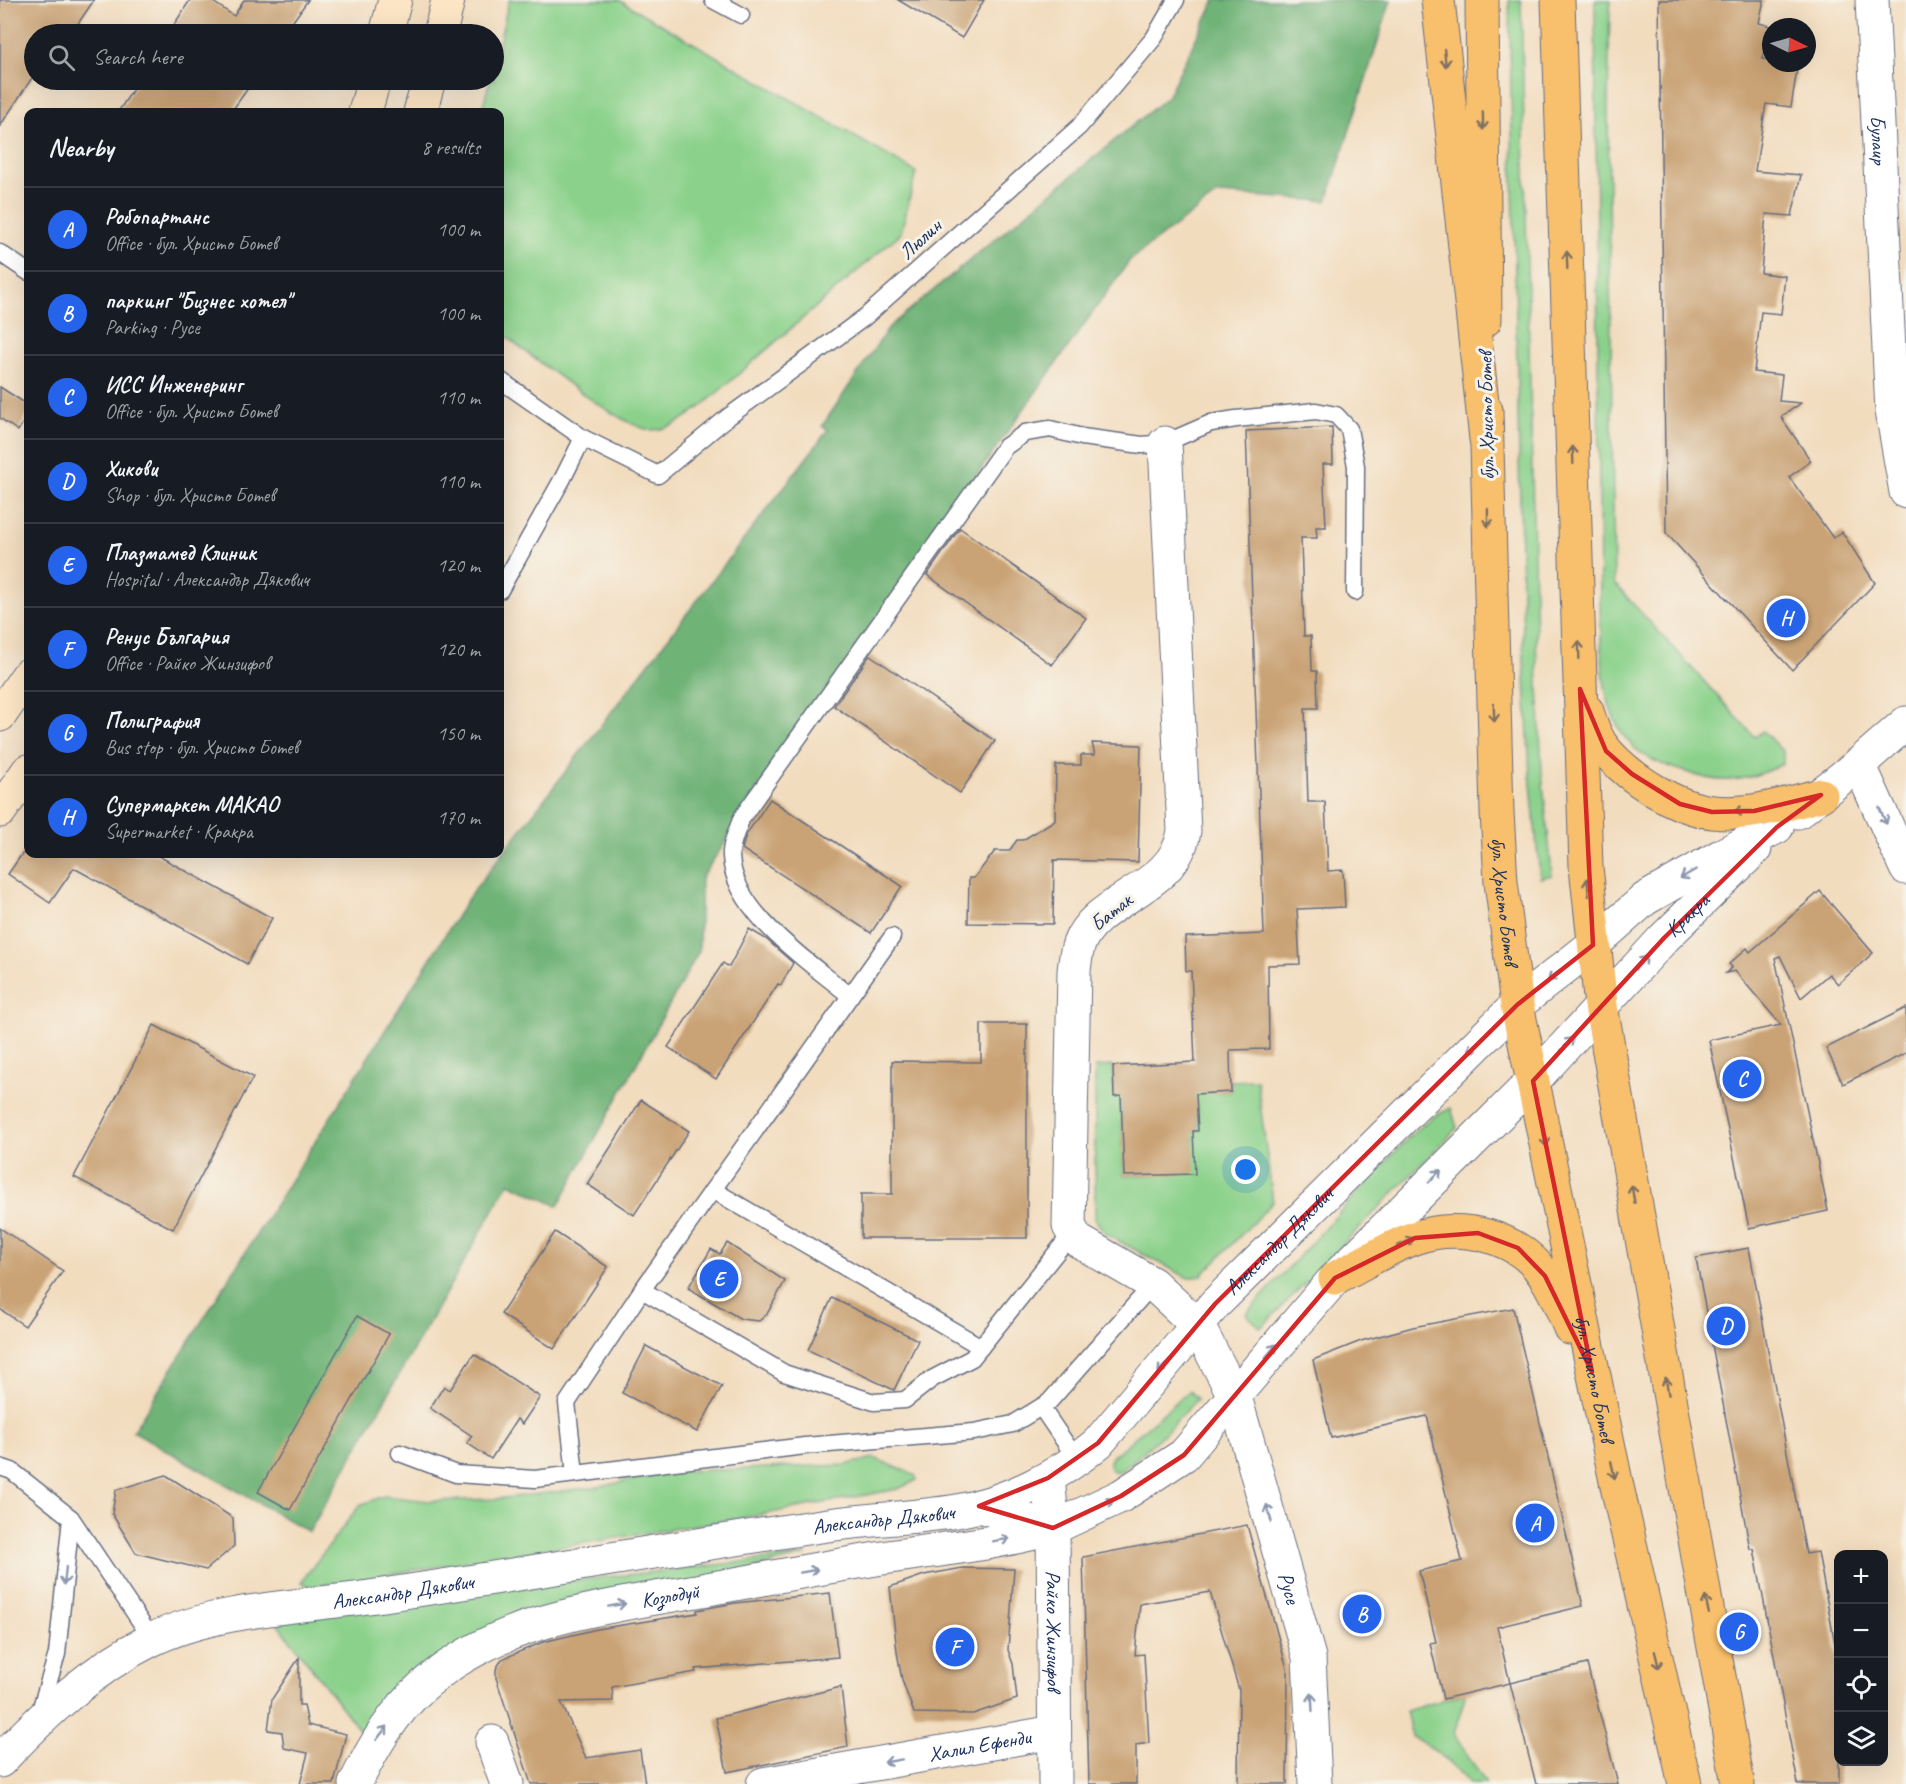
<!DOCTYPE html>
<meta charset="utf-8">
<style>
body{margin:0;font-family:Caveat,sans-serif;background:#20242c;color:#f1f3f6}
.controls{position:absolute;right:18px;bottom:18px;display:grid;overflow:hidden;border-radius:12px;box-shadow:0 6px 24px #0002}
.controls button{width:54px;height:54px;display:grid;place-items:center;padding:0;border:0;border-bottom:2px solid #363941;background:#171b24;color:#f1f3f6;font:30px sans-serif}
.compass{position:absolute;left:1762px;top:18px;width:54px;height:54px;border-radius:50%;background:#171b24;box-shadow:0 6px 24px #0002;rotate:95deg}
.you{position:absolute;left:1246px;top:1170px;width:21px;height:21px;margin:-15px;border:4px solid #fff;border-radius:50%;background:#1a73e8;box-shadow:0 0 0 9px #1a73e833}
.badge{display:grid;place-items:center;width:39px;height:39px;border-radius:50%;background:#2563eb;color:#fff;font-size:20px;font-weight:700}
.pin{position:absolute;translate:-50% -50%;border:3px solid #fff;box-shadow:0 2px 6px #0006}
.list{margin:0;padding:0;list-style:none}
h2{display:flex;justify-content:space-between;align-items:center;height:78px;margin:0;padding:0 24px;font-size:26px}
h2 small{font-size:20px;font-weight:400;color:#9ea1a6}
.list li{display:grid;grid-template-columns:39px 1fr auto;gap:18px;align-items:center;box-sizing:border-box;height:84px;padding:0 24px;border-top:2px solid #363941}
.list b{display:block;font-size:22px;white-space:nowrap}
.list p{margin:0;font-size:20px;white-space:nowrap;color:#9ea1a6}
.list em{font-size:20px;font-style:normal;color:#9ea1a6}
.icon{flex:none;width:33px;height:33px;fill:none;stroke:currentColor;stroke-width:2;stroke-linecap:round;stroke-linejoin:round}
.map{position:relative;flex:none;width:1906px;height:1784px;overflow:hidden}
.search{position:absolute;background:#171b24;box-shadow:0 6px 24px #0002;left:24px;top:24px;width:480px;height:66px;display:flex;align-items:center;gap:15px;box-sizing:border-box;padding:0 21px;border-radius:33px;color:#9ea1a6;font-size:22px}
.panel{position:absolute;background:#171b24;box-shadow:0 6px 24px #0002;left:24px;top:108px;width:480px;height:750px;border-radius:12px}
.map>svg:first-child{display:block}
.green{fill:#8bd18b;stroke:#538074;stroke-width:1.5}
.forest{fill:#70b377;stroke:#46716a;stroke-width:1.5}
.building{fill:#c9a275}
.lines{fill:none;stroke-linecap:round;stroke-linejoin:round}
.service-casing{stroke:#666c80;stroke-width:19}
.minor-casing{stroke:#666c80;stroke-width:35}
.tertiary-casing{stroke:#666c80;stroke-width:35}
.secondary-casing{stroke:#666c80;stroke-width:35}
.primary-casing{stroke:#666c80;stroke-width:35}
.trunk-casing{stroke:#666c80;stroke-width:35}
.service{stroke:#fff;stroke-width:16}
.minor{stroke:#fff;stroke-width:33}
.tertiary{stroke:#fff;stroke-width:33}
.secondary{stroke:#fce5c4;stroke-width:33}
.primary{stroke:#f8bf6c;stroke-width:33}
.trunk{stroke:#f8bf6c;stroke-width:33}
.oneway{stroke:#7e7064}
.oneway2{stroke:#8d97ae}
.marked{fill:none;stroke:#d62828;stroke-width:4.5;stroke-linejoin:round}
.labels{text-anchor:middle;stroke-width:6;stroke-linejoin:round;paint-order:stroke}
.street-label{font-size:21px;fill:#1b2f5e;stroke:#f7f3e8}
</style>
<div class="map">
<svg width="1906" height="1784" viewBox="0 0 1906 1784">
<rect width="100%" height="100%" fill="#f7f3e8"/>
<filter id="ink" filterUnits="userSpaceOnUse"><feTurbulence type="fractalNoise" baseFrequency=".0167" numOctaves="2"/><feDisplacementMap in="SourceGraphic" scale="12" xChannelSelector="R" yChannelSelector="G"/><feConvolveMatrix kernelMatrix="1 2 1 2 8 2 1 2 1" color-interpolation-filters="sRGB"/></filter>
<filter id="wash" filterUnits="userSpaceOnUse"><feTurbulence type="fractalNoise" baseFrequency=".008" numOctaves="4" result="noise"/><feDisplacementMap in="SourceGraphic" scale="24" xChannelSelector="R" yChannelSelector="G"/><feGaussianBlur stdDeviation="1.35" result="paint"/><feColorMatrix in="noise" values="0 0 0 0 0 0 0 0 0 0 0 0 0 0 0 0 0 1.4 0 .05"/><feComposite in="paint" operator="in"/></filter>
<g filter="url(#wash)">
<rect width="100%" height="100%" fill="#f2dcbe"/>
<g class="green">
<path d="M 509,0 L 619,0 L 916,172 L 901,233 L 702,406 C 687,417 672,429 653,430 C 624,431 527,352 500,332 L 500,112 L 481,112 L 490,80 L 494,80 L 494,64 Z"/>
<polygon points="1509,0 1521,0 1536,640 1542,773 1552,875 1540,878 1530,774 1523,641"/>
<path d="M 1595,0 L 1610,0 L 1608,106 L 1614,583 L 1755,737 L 1763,731 L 1783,752 L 1783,764 C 1745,782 1723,786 1683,771 C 1667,766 1650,761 1637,750 C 1597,717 1602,651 1600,604 Z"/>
<polygon points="1113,1066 1114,1096 1121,1096 1124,1176 1194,1173 1193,1136 1189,1131 1198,1131 1196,1100 1180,1094 1231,1092 1231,1081 1257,1080 1273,1202 1201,1276 1188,1278 1113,1238 1104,1232 1095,1219 1095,1067"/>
<polygon points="1451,1108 1457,1128 1261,1328 1246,1314 1409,1137 1431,1118"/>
<polygon points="1189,1391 1197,1399 1167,1431 1124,1469 1118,1472 1111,1470 1109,1464 1112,1457"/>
<polygon points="874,1458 915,1475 917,1480 898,1489 759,1515 311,1587 301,1582 360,1505 384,1496 430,1501 496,1499 604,1486 663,1472 845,1465"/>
<polygon points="807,1555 559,1616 364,1736 267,1610 470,1592"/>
<path d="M 1466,1693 L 1454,1734 L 1486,1784 L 1470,1784 C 1454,1765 1434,1748 1412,1737 L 1406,1711 Z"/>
</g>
<polygon class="forest" points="1215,0 1391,0 1327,201 1218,194 1130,260 959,500 701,878 699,951 558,1206 509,1183 309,1532 133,1431 469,897 828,430 822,426 889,327 1167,97"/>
<g id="blocks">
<g class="building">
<polygon points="0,0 94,0 71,34 34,34 34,75 0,126"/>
<polygon points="190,0 210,0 234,16 244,0 308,0 284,34 168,34"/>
<polygon points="898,0 984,0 962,38"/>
<polygon points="1659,0 1764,0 1759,23 1771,26 1763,59 1771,60 1771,63 1798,63 1791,107 1766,104 1755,171 1801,175 1792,216 1766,214 1761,273 1785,276 1781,314 1761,312 1754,372 1782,375 1779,401 1801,403 1781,417 1811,461 1789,477 1833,538 1842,532 1875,583 1792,670 1666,533"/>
<polygon points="139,80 254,80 231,112 118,112"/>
<polygon points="0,387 28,405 28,414 18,431 0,418"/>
<polygon points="1332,427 1333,464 1323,464 1326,527 1316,527 1317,538 1301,538 1304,636 1311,636 1312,671 1317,671 1318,708 1305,708 1308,802 1325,802 1328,871 1343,870 1345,907 1297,909 1300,964 1268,965 1269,1049 1230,1050 1231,1092 1196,1094 1198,1131 1193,1131 1195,1174 1124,1176 1121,1096 1114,1097 1113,1066 1195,1062 1191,971 1186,971 1185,937 1264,934 1246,431"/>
<polygon points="960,528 1086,618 1052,665 927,575"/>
<polygon points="870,655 995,741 960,793 834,706"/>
<polygon points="1092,743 1141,745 1138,862 1054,860 1053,924 968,923 969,878 974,878 995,851 1009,851 1017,840 1023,840 1055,820 1056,765 1081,765 1081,755 1095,755"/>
<polygon points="770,799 902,886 871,933 742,849 746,835"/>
<polygon points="22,854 155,854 272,918 247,964 74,868 50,903 8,874"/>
<polygon points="1820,891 1873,953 1838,984 1829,974 1801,998 1780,956 1775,958 1828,1211 1749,1228 1709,1040 1781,1025 1735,971 1726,973 1732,967 1729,964 1747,948 1750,952"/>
<polygon points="749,929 766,939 793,963 781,985 778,984 716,1079 668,1047 723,963 729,967"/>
<polygon points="1906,1008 1906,1053 1843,1084 1826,1048"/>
<polygon points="981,1024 1027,1024 1027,1238 861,1238 861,1194 892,1194 892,1061 981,1062"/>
<polygon points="154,1025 253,1077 173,1229 74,1177"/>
<polygon points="641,1100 689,1131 634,1215 587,1184"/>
<polygon points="0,1228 63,1271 25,1326 0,1309"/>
<polygon points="555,1232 608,1267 554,1349 501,1314"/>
<polygon points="727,1243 785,1281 767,1314 759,1321 741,1319 688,1288 711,1249 720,1254"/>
<polygon points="1749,1248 1806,1554 1818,1552 1839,1666 1839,1784 1798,1784 1754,1549 1750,1549 1696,1258"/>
<polygon points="832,1298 918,1340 894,1390 808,1350"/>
<polygon points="1513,1308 1583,1606 1497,1627 1510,1683 1443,1699 1430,1643 1436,1642 1419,1571 1462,1561 1427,1416 1331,1438 1313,1360 1361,1341 1413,1327"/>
<polygon points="357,1316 389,1334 290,1510 258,1492"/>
<polygon points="646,1346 722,1386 697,1432 622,1393"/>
<polygon points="474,1354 540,1397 522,1424 517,1419 491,1459 467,1443 472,1436 430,1408 444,1386 450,1390"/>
<polygon points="166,1475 233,1518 234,1546 206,1570 136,1553 112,1514 116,1490"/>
<polygon points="1247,1525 1288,1672 1287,1784 1238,1784 1239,1690 1210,1592 1140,1604 1135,1655 1144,1654 1149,1743 1136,1745 1136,1784 1089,1784 1083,1557"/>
<polygon points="963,1568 1014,1569 1008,1650 1013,1664 1017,1699 973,1714 914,1713 902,1680 897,1652 890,1587 924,1575"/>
<polygon points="830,1593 838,1657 695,1669 696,1672 612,1687 613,1701 561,1702 586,1758 640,1750 645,1784 531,1784 496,1678 496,1669 502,1659 543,1642 597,1629 697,1613 697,1610 735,1603"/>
<polygon points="299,1658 299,1705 304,1705 308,1725 346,1734 334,1784 300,1784 308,1753 284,1748 282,1732 268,1730 272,1699"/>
<polygon points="1587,1664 1618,1784 1536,1784 1510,1683"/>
<polygon points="841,1687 848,1747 727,1772 716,1718"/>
</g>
</g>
</g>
<g filter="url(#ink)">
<use href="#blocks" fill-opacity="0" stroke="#666c80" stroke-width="1.5"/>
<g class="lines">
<g class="service-casing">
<g id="service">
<polyline points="713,0 741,15"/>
<polyline points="0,253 28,272"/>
<polyline points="500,380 583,438 658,475 728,417 865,317 1079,127 1154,38 1176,0"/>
<polyline points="500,590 563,478 583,438"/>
<path d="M 850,996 C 810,962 733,913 731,856 C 730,845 738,828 742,817 L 1005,447 L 1025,433 L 1050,429 L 1082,437 L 1142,445 L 1165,443 L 1211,423 L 1236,419 L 1316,411 L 1336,415 L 1349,429 L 1356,466 L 1355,592"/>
<polyline points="713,1190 981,1347"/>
<polyline points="642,1290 784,1373 874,1402 905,1400 932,1379 972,1358 1072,1233"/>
<polyline points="1041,1407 1077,1460"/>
<polyline points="400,1453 456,1474 535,1479 805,1446 974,1432 1013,1424 1049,1402 1153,1284"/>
<polyline points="0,1467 12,1471 71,1518 152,1639"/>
<polyline points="575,1474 567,1403 642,1290 892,937"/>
<polyline points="39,1714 57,1654 71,1518"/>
</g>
</g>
<g class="minor-casing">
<g id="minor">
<path id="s1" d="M 1872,0 L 1892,411 L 1906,492"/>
<path id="s2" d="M 1165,443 L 1184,831 C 1176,890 1096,897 1079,944 C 1076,952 1075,962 1074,971 L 1069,1226 L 1077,1240 L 1153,1284 L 1198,1326 L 1235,1397 L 1309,1657 L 1315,1784"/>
<polyline points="1859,764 1906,868"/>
<path id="s3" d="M 1048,1478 L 1053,1528 L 1055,1784"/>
<polyline points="492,1742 507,1784"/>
<path id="s4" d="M 355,1784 C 373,1747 393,1712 424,1685 C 495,1623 584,1611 673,1595 C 743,1583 813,1569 883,1558 C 940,1549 998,1544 1053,1528"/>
<path id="s5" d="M 763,1784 L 1054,1732"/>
</g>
</g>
<g class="tertiary-casing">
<g id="tertiary">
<polyline points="1798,812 1859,764 1906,723"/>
<path id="s6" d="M 979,1506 L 1053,1528 L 1121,1496 L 1184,1455 L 1335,1278 L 1533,1081 L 1664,938 L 1755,849"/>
<path id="s7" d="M 0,1761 C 44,1714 92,1669 151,1640 C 215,1609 299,1607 369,1597 C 522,1575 675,1547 828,1525 C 871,1519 914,1518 957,1511 C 1008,1502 1059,1476 1098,1443 L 1215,1304 L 1517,1005 L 1593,945 L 1645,899 L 1724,854 L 1777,827"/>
</g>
</g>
<g class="secondary-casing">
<g id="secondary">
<polyline points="386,34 395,0"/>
<polyline points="440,34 448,0"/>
<polyline points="365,112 374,80"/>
<polyline points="420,112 429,80"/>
<polyline points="0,715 28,675"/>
<polyline points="0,811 28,771"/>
</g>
</g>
<g class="primary-casing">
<g id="primary">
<polyline points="1482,0 1485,320"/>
<polyline points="1558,0 1586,867 1601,1006 1738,1784"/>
<path id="s8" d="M 1486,410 L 1497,812 L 1501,882 L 1517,1005 L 1618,1491 L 1685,1784"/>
<path d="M 1587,711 C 1591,725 1597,741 1607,752 C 1631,779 1675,808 1713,812 C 1749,816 1786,804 1821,795"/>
<path d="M 1335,1278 C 1361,1265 1387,1248 1414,1238 C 1459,1222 1520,1235 1546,1278 C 1556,1293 1563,1311 1570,1328"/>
</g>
</g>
<g class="trunk-casing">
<polyline id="trunk" points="1438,0 1486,439"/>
</g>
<use href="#service" class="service"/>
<use href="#minor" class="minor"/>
<use href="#tertiary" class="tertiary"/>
<use href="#secondary" class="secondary"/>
<use href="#primary" class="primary"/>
<use href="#trunk" class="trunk"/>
</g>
<defs><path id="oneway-shaft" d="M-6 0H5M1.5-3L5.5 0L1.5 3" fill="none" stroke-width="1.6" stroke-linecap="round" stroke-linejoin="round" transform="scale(1.5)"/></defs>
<g class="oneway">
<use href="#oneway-shaft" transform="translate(1445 58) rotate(84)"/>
<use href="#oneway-shaft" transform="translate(1483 121) rotate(89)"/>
<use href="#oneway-shaft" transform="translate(1567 260) rotate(-92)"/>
<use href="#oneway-shaft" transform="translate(1573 455) rotate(-92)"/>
<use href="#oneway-shaft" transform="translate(1488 518) rotate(89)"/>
<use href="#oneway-shaft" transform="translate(1579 650) rotate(-92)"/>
<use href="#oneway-shaft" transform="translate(1494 713) rotate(88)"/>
<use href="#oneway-shaft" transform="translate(1743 811) rotate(179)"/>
<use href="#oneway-shaft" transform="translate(1588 887) rotate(-95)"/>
<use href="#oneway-shaft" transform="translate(1545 1138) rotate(79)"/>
<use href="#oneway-shaft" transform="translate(1633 1194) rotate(-100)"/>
<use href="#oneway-shaft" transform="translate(1406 1242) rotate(-26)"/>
<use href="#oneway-shaft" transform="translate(1667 1386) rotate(-100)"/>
<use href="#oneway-shaft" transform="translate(1613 1470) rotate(78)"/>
<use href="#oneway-shaft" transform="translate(1707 1605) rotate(-102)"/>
<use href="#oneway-shaft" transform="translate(1657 1660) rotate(76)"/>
</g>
<g class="oneway2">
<use href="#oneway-shaft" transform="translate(1883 816) rotate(66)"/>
<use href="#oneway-shaft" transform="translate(1688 874) rotate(150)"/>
<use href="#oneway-shaft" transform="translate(1641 963) rotate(-47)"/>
<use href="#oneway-shaft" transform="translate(1555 975) rotate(142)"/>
<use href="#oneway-shaft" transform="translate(1567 1044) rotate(-48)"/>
<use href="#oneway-shaft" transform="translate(1475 1046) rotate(135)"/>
<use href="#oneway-shaft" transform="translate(1435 1176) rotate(-45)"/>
<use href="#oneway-shaft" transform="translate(1271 1351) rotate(-50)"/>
<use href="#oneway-shaft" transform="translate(1164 1366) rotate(131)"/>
<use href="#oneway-shaft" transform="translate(1106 1503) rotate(-25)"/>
<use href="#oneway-shaft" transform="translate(1269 1513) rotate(-106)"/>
<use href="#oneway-shaft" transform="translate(1001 1540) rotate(-9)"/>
<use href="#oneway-shaft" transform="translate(809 1571) rotate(-10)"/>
<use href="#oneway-shaft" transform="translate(65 1576) rotate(96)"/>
<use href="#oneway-shaft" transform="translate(617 1605) rotate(-10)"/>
<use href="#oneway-shaft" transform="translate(1312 1702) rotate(-93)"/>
<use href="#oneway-shaft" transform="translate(382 1733) rotate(-52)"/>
<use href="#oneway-shaft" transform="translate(893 1761) rotate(170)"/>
</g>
</g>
<path class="marked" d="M 1580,689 L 1606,751 L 1632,774 L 1680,804 L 1712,812 L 1754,811 L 1821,795 L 1777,827 L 1664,938 L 1533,1081 L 1592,1372 L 1545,1276 L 1518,1248 L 1478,1233 L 1415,1238 L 1335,1278 L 1184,1455 L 1121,1496 L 1053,1528 L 979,1506 L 1048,1478 L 1098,1443 L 1215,1304 L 1517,1005 L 1593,945 Z"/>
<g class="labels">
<g class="street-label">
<text dy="7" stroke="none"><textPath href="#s1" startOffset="140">Булаир</textPath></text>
<text transform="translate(920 239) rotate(-42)" y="7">Люлин</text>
<text transform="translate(1486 416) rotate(-91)" y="7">бул. Христо Ботев</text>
<text dy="7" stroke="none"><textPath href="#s8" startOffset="492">бул. Христо Ботев</textPath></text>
<text transform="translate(1111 912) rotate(-39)" y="7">Батак</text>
<text dy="7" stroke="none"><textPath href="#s6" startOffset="966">Кракра</textPath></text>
<text dy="7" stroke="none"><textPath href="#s7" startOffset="1442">Александър Дякович</textPath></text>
<text dy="7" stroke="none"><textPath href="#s8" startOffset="978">бул. Христо Ботев</textPath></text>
<text dy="7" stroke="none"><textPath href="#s7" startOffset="938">Александър Дякович</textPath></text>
<text dy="7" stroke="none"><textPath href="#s2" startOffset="1274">Русе</textPath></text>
<text dy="7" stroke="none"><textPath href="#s7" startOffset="452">Александър Дякович</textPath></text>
<text dy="7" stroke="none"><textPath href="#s4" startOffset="387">Козлодуй</textPath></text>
<text dy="7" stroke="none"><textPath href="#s3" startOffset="153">Райко Жинзифов</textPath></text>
<text dy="7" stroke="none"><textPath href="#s5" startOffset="220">Халил Ефенди</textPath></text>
</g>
</g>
</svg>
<div class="controls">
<button>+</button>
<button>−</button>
<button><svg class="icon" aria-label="locate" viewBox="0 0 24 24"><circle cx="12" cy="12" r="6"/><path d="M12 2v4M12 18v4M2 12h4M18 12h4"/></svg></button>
<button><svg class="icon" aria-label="layers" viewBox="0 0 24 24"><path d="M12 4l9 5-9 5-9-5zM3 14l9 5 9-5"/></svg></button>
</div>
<svg class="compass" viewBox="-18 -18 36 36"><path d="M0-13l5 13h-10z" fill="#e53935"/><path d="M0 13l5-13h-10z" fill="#9ea1a6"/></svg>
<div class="you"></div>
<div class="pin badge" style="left:1535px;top:1523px">A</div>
<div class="pin badge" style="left:1362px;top:1614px">B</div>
<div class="pin badge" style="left:1742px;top:1079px">C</div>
<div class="pin badge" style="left:1726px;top:1326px">D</div>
<div class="pin badge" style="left:719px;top:1279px">E</div>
<div class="pin badge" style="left:955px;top:1647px">F</div>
<div class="pin badge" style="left:1739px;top:1632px">G</div>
<div class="pin badge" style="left:1786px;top:618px">H</div>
<div class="search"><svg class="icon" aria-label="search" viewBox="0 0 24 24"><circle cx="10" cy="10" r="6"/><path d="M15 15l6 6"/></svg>Search here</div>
<section class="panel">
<h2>Nearby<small>8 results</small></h2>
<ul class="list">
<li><span class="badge">A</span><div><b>Робопартанс</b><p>Office · бул. Христо Ботев</p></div><em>100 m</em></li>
<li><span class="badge">B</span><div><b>паркинг &quot;Бизнес хотел&quot;</b><p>Parking · Русе</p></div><em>100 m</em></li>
<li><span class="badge">C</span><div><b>ИСС Инженеринг</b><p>Office · бул. Христо Ботев</p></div><em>110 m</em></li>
<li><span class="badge">D</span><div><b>Хикови</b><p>Shop · бул. Христо Ботев</p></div><em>110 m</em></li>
<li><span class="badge">E</span><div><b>Плазмамед Клиник</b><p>Hospital · Александър Дякович</p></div><em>120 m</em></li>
<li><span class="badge">F</span><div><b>Ренус България</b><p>Office · Райко Жинзифов</p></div><em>120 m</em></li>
<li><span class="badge">G</span><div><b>Полиграфия</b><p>Bus stop · бул. Христо Ботев</p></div><em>150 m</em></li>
<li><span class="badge">H</span><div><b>Супермаркет МАКАО</b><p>Supermarket · Кракра</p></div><em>170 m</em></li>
</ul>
</section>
</div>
